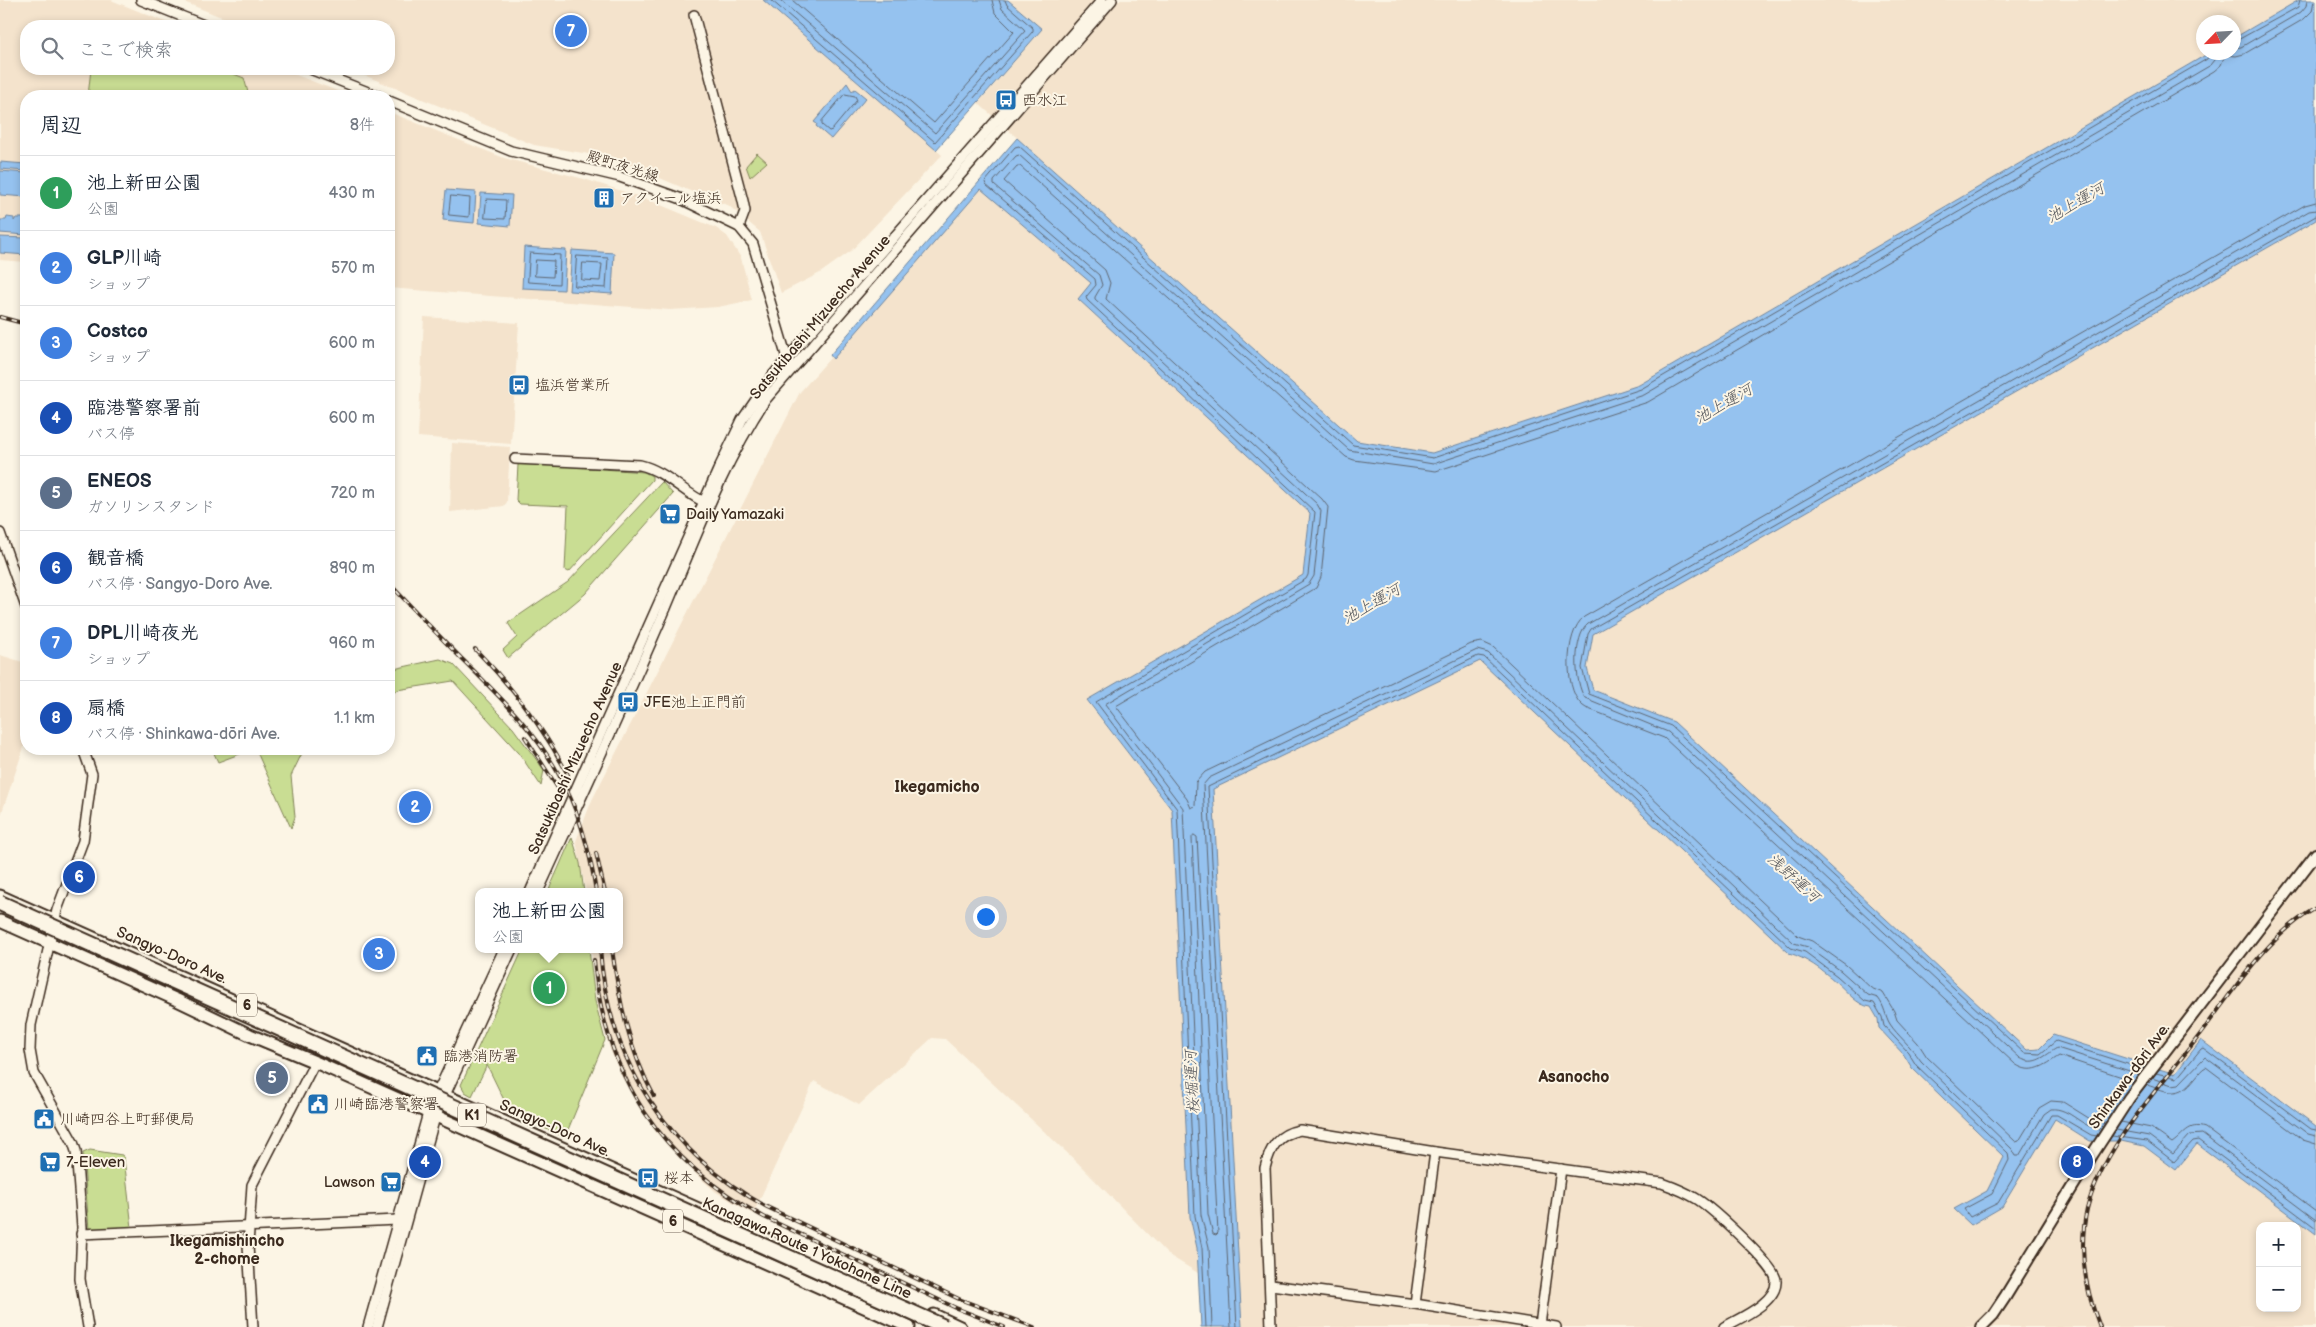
<!DOCTYPE html>
<html lang="ja">
<meta charset="utf-8">
<style>
body{margin:0;font-family:"Balsamiq Sans","Klee One",sans-serif;background:#f6f6f7;color:#1f2937}
.controls{position:absolute;right:15px;bottom:15px;display:grid;overflow:hidden;border-radius:10px;box-shadow:0 2px 8px #0003}
.controls button{width:45px;height:45px;display:grid;place-items:center;padding:0;border:0;border-bottom:1px solid #e0e1e3;background:#fff;color:#1f2937;font:25px sans-serif}
.compass{position:absolute;left:2196px;top:15px;width:45px;height:45px;border-radius:50%;background:#fff;box-shadow:0 2px 8px #0003;rotate:245deg}
.you{position:absolute;left:985px;top:916px;width:18px;height:18px;margin:-12px;border:4px solid #fff;border-radius:50%;background:#1a73e8;box-shadow:0 0 0 8px #1a73e833}
.badge{display:grid;place-items:center;width:32px;height:32px;border-radius:50%;background:#2563eb;color:#fff;font-size:16px;font-weight:700}
.pin{position:absolute;translate:-50% -50%;border:2px solid #fff;box-shadow:0 1px 5px #0006}
.popup{position:absolute;left:475px;top:888px;width:148px;height:65px;box-sizing:border-box;display:grid;place-content:center;border-radius:10px;background:#fff;filter:drop-shadow(0 1px 4px #0005);font-size:16px;white-space:nowrap;color:#747a83}
.popup b{font-size:19px;color:#1f2937}
.popup::after{content:'';position:absolute;left:50%;top:100%;margin-left:-10px;border:10px solid transparent;border-top-color:#fff}
.list{margin:0;padding:0;list-style:none}
h2{display:flex;justify-content:space-between;align-items:center;height:65px;margin:0;padding:0 20px;font-size:21px}
h2 small{font-size:16px;font-weight:400;color:#747a83}
.list li{display:grid;grid-template-columns:32px 1fr auto;gap:15px;align-items:center;box-sizing:border-box;height:75px;padding:0 20px;border-top:1px solid #e0e1e3}
.list b{display:block;font-size:19px;white-space:nowrap}
.list p{margin:0;font-size:16px;white-space:nowrap;color:#747a83}
.list em{font-size:16px;font-style:normal;color:#747a83}
.icon{flex:none;width:28px;height:28px;fill:none;stroke:currentColor;stroke-width:2;stroke-linecap:round;stroke-linejoin:round}
.map{position:relative;flex:none;width:2316px;height:1327px;overflow:hidden}
.search{position:absolute;background:#fff;box-shadow:0 2px 8px #0003;left:20px;top:20px;width:375px;height:55px;display:flex;align-items:center;gap:12px;box-sizing:border-box;padding:0 18px;border-radius:20px;color:#747a83;font-size:19px}
.panel{position:absolute;background:#fff;box-shadow:0 2px 8px #0003;left:20px;top:90px;width:375px;height:665px;border-radius:20px}
.map>svg:first-child{display:block}
.built{fill:#f4e3cc;fill-rule:evenodd}
.green{fill:#c9dd93;stroke:#828458}
.water{fill:#95c2ef;stroke:#71859b}
.lines{fill:none;stroke-linecap:round;stroke-linejoin:round}
.shore{stroke:#5f6772;stroke-width:1}
.tertiary-casing{stroke:#3b2a1e;stroke-width:12}
.secondary-casing{stroke:#3b2a1e;stroke-width:14}
.primary-casing{stroke:#3b2a1e;stroke-width:15}
.tertiary{stroke:#fcf5e5;stroke-width:9}
.secondary{stroke:#fcf5e5;stroke-width:10}
.primary{stroke:#fcf5e5;stroke-width:11}
.rail-casing{stroke:#3b2a1e;stroke-width:4}
.rail{stroke:#fcf5e5;stroke-width:2;stroke-dasharray:5.5;stroke-linecap:butt}
.motorway-bridge-casing{stroke:#3b2a1e;stroke-width:18;stroke-linecap:butt}
.motorway-bridge{stroke:#fcf5e5;stroke-width:14}
.labels{text-anchor:middle;stroke-width:4;stroke-linejoin:round;paint-order:stroke}
.shield{fill:#fcf5e5;stroke:#75675a;stroke-width:1}
.shield-label{font-size:14px;font-weight:bold;fill:#3b2a1e}
.poi-label{font-size:15px;fill:#3b2a1e;stroke:#fcf5e5;text-anchor:start}
.street-label{font-size:15px;fill:#3b2a1e;stroke:#fcf5e5}
.water-label{font-size:16px;font-style:italic;fill:#56585d;stroke:#fcf5e5}
.neighbourhood-label{font-size:16px;font-weight:bold;fill:#3b2a1e;stroke:#fcf5e5}
</style>
<div class="map">
<svg width="2316" height="1327" viewBox="0 0 2316 1327">
<rect width="100%" height="100%" fill="#fcf5e5"/>
<filter id="ink" filterUnits="userSpaceOnUse"><feTurbulence type="fractalNoise" baseFrequency=".02" numOctaves="2"/><feDisplacementMap in="SourceGraphic" scale="10" xChannelSelector="R" yChannelSelector="G"/><feConvolveMatrix kernelMatrix="1 2 1 2 8 2 1 2 1" color-interpolation-filters="sRGB"/></filter>
<g filter="url(#ink)">
<g class="built">
<polygon points="0,0 111,0 175,26 26,26 26,69 281,69 350,96 26,96 26,262 0,260"/>
<polygon points="179,0 763,0 942,155 851,251 820,273 781,293 760,232 728,205 716,202 627,164 589,154 534,145 349,69 389,69 389,26 244,26"/>
<polygon points="1008,0 2299,0 2234,38 2234,22 2204,22 2204,52 2209,53 1639,385 1432,453 1357,441 978,103 1042,29"/>
<polygon points="389,112 504,158 584,179 644,198 716,228 727,236 741,258 752,300 718,307 670,310 389,288"/>
<polygon points="981,188 1092,283 1078,299 1310,513 1303,575 1087,701 1172,810 1190,1217 1197,1248 1198,1273 1167,1254 1078,1163 945,1039 932,1038 859,1105 814,1081 753,1214 716,1192 699,1177 656,1132 622,1077 610,1049 599,1011 591,949 619,949 619,892 586,892 576,841 592,800 800,392"/>
<polygon points="2316,220 2316,1126 2201,1040 2175,1074 2053,1035 2039,1049 2027,1050 1674,722 1593,690 1587,668 1593,634"/>
<polygon points="424,317 519,323 511,444 418,437"/>
<polygon points="452,443 510,447 507,502 504,506 450,512"/>
<polygon points="0,655 26,663 26,741 0,818"/>
<path d="M 1480,660 L 1731,896 L 1789,953 L 1802,957 L 1834,980 L 1864,1006 L 1871,1007 L 1878,1019 L 1879,1028 L 1904,1055 L 1912,1068 L 2004,1157 L 1988,1191 L 1954,1209 L 1971,1224 L 2002,1207 L 2054,1119 L 2090,1141 L 2121,1141 L 2144,1146 L 2176,1170 L 2197,1144 L 2316,1234 L 2316,1327 L 1242,1327 L 1213,789 ZM 2260,1226 L 2297,1226 L 2297,1308 L 2260,1308 Z"/>
</g>
<g class="green">
<polygon points="91,69 221,69 244,78 249,96 88,96"/>
<polygon points="757,153 767,162 750,177 746,166"/>
<polygon points="521,463 644,472 652,476 652,480 569,572 565,570 568,506 520,504 516,500 518,465"/>
<polygon points="662,482 673,494 585,594 508,658 503,650 517,637 508,623 568,582"/>
<polygon points="440,659 453,664 513,728 544,770 541,786 519,753 453,681 397,690 389,694 389,670"/>
<polygon points="212,749 253,749 218,762"/>
<polygon points="259,749 304,749 291,776 295,817 291,828 256,750"/>
<polygon points="572,837 580,863 584,892 548,892"/>
<polygon points="523,949 589,949 595,1001 605,1040 565,1137 516,1116 516,1113 503,1098 487,1065 472,1096 465,1092 461,1085"/>
<polygon points="90,1150 122,1155 124,1158 132,1228 89,1229 83,1153"/>
</g>
<g class="water">
<polygon points="763,0 1008,0 1042,29 936,150"/>
<path d="M 2299,0 L 2316,0 L 2316,220 L 1593,634 L 1587,668 L 1593,690 L 1674,722 L 2027,1050 L 2039,1049 L 2053,1035 L 2175,1074 L 2201,1040 L 2316,1126 L 2316,1234 L 2197,1144 L 2176,1170 L 2144,1146 L 2121,1141 L 2090,1141 L 2055,1119 L 2002,1207 L 1971,1225 L 1954,1209 L 1987,1191 L 2004,1157 L 1912,1068 L 1904,1055 L 1879,1028 L 1878,1019 L 1871,1007 C 1857,1006 1846,990 1836,982 C 1822,970 1806,958 1789,953 L 1480,661 L 1213,789 L 1242,1327 L 1201,1327 L 1197,1248 L 1190,1217 L 1172,810 L 1087,700 L 1303,575 L 1310,513 L 1078,299 L 1091,283 L 981,189 L 833,359 L 830,355 L 1017,138 L 1357,441 L 1432,453 L 1639,385 L 2209,53 L 2234,52 L 2234,38 Z"/>
<polygon points="847,83 852,91 855,89 866,98 831,139 816,126 817,124 814,122"/>
<polygon points="0,162 26,164 26,171 0,169"/>
<polygon points="0,171 26,173 26,197 0,195"/>
<polygon points="446,190 476,192 474,223 443,220"/>
<polygon points="481,193 512,195 510,226 479,223"/>
<polygon points="7,217 14,218 14,221 16,218 24,218 24,221 26,219 26,235 0,233 0,220 6,220"/>
<polygon points="0,237 26,238 26,255 0,253"/>
<polygon points="524,247 566,250 564,290 522,288"/>
<polygon points="572,250 614,253 612,294 569,291"/>
</g>
<g class="lines">
<g class="shore">
<polyline points="771,0 935,142 1033,31 1033,28 1007,5 1005,0"/>
<polyline points="780,0 935,133 1025,31 1024,29 1002,9 999,0"/>
<polyline points="792,0 934,123 1014,32 995,13 992,0"/>
<polyline points="2234,42 2298,7 2300,0"/>
<polyline points="2234,48 2241,47 2301,12 2306,6 2307,0"/>
<polygon points="845,94 855,96 857,100 832,130 829,131 822,125 822,121"/>
<polygon points="451,196 470,198 469,217 449,215"/>
<polygon points="487,199 506,200 505,219 485,218"/>
<polygon points="530,253 560,255 559,284 528,282"/>
<polygon points="577,256 608,258 606,288 575,286"/>
<polygon points="536,260 554,261 553,277 535,276"/>
<polygon points="583,263 602,264 600,281 582,280"/>
<polygon points="1194,835 1197,837 1218,1233 1216,1235 1213,1234 1208,1214 1192,838"/>
<polyline points="2143,1069 2056,1041 2040,1054 2024,1053 1671,726 1589,694 1582,668 1588,634 1591,629 2316,216"/>
<polyline points="2156,1073 2177,1078 2201,1049 2203,1048 2311,1129 2316,1130"/>
<path d="M 2139,1074 L 2057,1048 C 2045,1055 2035,1067 2020,1058 L 1668,732 L 1585,698 C 1574,683 1573,636 1588,624 L 2309,211 L 2316,210"/>
<polyline points="2152,1078 2172,1085 2179,1084 2205,1057 2308,1134 2316,1136"/>
<path d="M 2134,1081 L 2059,1056 C 2045,1065 2032,1076 2015,1064 L 1664,738 L 1586,708 C 1563,696 1564,632 1584,617 L 2305,205 L 2316,202"/>
<path d="M 2147,1085 C 2169,1092 2179,1099 2195,1078 C 2199,1074 2201,1069 2206,1067 L 2303,1140 L 2316,1144"/>
<polyline points="2106,1122 2095,1122 2063,1102 2051,1101 2039,1108 2019,1141 2016,1142 1927,1057 1918,1043 1897,1020 1894,1011 1883,993 1871,988 1846,965 1812,941 1798,936 1493,647 1482,642 1471,644 1205,772 1196,782 1195,806 1191,808 1187,799 1116,706 1316,588 1321,577 1328,507 1322,499 1106,299 1110,283 1105,270 1004,181 1017,166 1020,166 1346,457 1354,460 1436,471 1648,402 2214,71 2221,65 2225,55 2236,56 2244,54 2304,19 2312,11 2314,0"/>
<path d="M 2121,1122 L 2151,1128 L 2172,1143 C 2184,1135 2188,1122 2205,1128 L 2316,1211"/>
<polyline points="2116,1130 2149,1136 2173,1154 2190,1135 2202,1134 2316,1220"/>
<polyline points="2112,1136 2147,1141 2174,1162 2193,1141 2199,1140 2316,1228"/>
<polyline points="1206,1327 1202,1248 1195,1216 1177,809 1096,702 1306,579 1308,575 1315,512 1087,300 1086,297 1096,285 1095,279 986,185 985,182 1015,147 1019,146 1353,445 1433,458 1641,389 2207,59 2210,52"/>
<polyline points="1212,1327 1209,1247 1201,1215 1183,808 1105,704 1309,584 1314,576 1321,511 1317,504 1095,299 1095,297 1102,285 1099,275 994,185 994,181 1016,156 1019,155 1349,450 1433,464 1644,395 2211,65 2215,60 2217,52"/>
<path d="M 1231,1327 L 1203,785 L 1209,778 L 1477,650 L 1488,653 L 1794,943 L 1808,947 L 1841,971 L 1868,995 L 1878,998 C 1885,1007 1885,1016 1890,1024 C 1897,1035 1912,1047 1921,1061 L 2012,1149 L 2016,1156 L 2019,1156 L 2044,1114 L 2051,1109 C 2070,1107 2082,1129 2101,1129"/>
<polyline points="1237,1327 1208,787 1478,656 1484,657 1791,948 1805,952 1837,976 1865,1001 1874,1003 1882,1017 1884,1026 1908,1052 1916,1065 2008,1153 2009,1160 1992,1194 1964,1209 1970,1217 1998,1203 2051,1115 2057,1115 2091,1135 2097,1136"/>
</g>
<g class="tertiary-casing">
<g id="tertiary">
<polyline points="141,0 206,26"/>
<polyline points="694,15 743,201 745,211 739,227"/>
<polyline points="310,69 378,96"/>
<polyline points="389,101 511,151 620,177 679,198 739,227 753,244 789,365"/>
<path d="M 515,459 L 640,465 C 666,471 683,493 708,504"/>
<polyline points="0,533 26,607"/>
<polyline points="83,749 92,774 83,841 57,910 31,1025 30,1050 34,1073 73,1142 76,1151 82,1227 80,1279 88,1327"/>
<polyline points="530,892 718,470 742,420 773,375 1102,0"/>
<path d="M 538,892 C 580,800 623,708 663,615 C 694,542 722,465 766,399 L 1112,0"/>
<polyline points="81,1234 398,1220"/>
<polyline points="1271,1285 1415,1304 1556,1327"/>
<polyline points="1415,1304 1435,1152"/>
<polyline points="1540,1325 1561,1169"/>
<polyline points="253,1327 248,1245 252,1185 315,1062"/>
<polyline points="368,1327 428,1113 504,949"/>
<polyline points="377,1327 435,1117 512,949"/>
<path d="M 1271,1327 L 1265,1168 C 1270,1147 1278,1134 1300,1130 L 1435,1152 L 1662,1183 C 1673,1187 1686,1192 1697,1199 C 1711,1208 1775,1265 1776,1280 C 1778,1302 1740,1318 1724,1327"/>
</g>
</g>
<g class="secondary-casing">
<polyline id="secondary" points="1981,1327 1993,1315 2005,1297 2092,1155 2129,1098 2316,854"/>
</g>
<g class="primary-casing">
<g id="primary">
<polyline points="0,896 772,1242"/>
<polyline points="0,921 177,1000 250,1035 315,1062 909,1327"/>
<polyline points="934,1315 960,1327"/>
</g>
</g>
<use href="#tertiary" class="tertiary"/>
<use href="#secondary" class="secondary"/>
<use href="#primary" class="primary"/>
<g class="rail-casing">
<g id="rail">
<polyline points="0,317 26,324"/>
<path d="M 389,583 C 412,608 436,633 460,657 C 495,692 534,729 558,773 C 579,810 590,850 596,892"/>
<path d="M 475,649 C 512,687 544,728 568,775"/>
<polyline points="525,737 561,793"/>
<polyline points="596,853 605,892"/>
<path d="M 600,949 C 608,1062 668,1153 767,1207 L 959,1299 L 1034,1327"/>
<path d="M 612,949 C 619,1000 629,1050 654,1096"/>
<path d="M 594,960 C 605,1077 660,1161 764,1217 L 956,1308 L 1004,1327"/>
<path d="M 2100,1327 C 2085,1289 2078,1249 2087,1209 C 2102,1149 2157,1090 2195,1041 C 2231,995 2264,938 2316,908"/>
</g>
</g>
<use href="#rail" class="rail"/>
<g class="motorway-bridge-casing">
<polyline id="motorway-bridge" points="0,903 944,1327"/>
</g>
<use href="#motorway-bridge" class="motorway-bridge"/>
</g>
</g>
<defs>
<g id="bus-square" transform="scale(1.125)"><rect x="-9" y="-9" width="18" height="18" rx="4" fill="#1f6fb2" stroke="#fcf5e5"/><path d="M-5-6H5V4H4V6H2V4H-2V6H-4V4H-5ZM-3.5-4V0h7V-4ZM-3.5 1.2v1.5H-2V1.2ZM2 1.2v1.5H3.5V1.2Z" fill="#fff"/></g>
<g id="building-square" transform="scale(1.125)"><rect x="-9" y="-9" width="18" height="18" rx="4" fill="#1f6fb2" stroke="#fcf5e5"/><path d="M-4-6H4V6H1V3H-1V6H-4ZM-2.5-4.3h1.7v1.8h-1.7ZM.8-4.3h1.7v1.8H.8ZM-2.5-1h1.7V.8h-1.7ZM.8-1h1.7V.8H.8Z" fill="#fff"/></g>
<g id="supermarket-square" transform="scale(1.125)"><rect x="-9" y="-9" width="18" height="18" rx="4" fill="#1f6fb2" stroke="#fcf5e5"/><path d="M-6-5.5h2.5l.6 2H6L4.5 2H-2.5L-4.4-4H-6ZM-1.5 3.2a1.3 1.3 0 1 0 .1 0ZM3 3.2a1.3 1.3 0 1 0 .1 0Z" fill="#fff"/></g>
<g id="civic-square" transform="scale(1.125)"><rect x="-9" y="-9" width="18" height="18" rx="4" fill="#1f6fb2" stroke="#fcf5e5"/><path d="M-.6-6.5H3V-4.5H.6V-3L4-1V1h2V6H-6V1h2V-1L-.6-3ZM-1.2 2.5V6h2.4V2.5Z" fill="#fff"/></g>
</defs>
<g fill-rule="evenodd">
<use href="#bus-square" x="1006" y="100"/>
<use href="#building-square" x="604" y="198"/>
<use href="#bus-square" x="519" y="385"/>
<use href="#supermarket-square" x="670" y="514"/>
<use href="#bus-square" x="628" y="702"/>
<use href="#civic-square" x="427" y="1056"/>
<use href="#civic-square" x="318" y="1104"/>
<use href="#civic-square" x="44" y="1119"/>
<use href="#supermarket-square" x="50" y="1162"/>
<use href="#bus-square" x="648" y="1178"/>
<use href="#supermarket-square" x="391" y="1182"/>
</g>
<g class="labels">
<g class="shield">
<rect x="237" y="993.5" width="20" height="23" rx="4"/>
<rect x="458" y="1103.5" width="28" height="23" rx="4"/>
<rect x="663" y="1209.5" width="20" height="23" rx="4"/>
</g>
<g class="shield-label">
<text x="247" y="1010">6</text>
<text x="472" y="1120">K1</text>
<text x="673" y="1226">6</text>
</g>
<g class="poi-label">
<text x="1022" y="105">西水江</text>
<text x="620" y="203">アクイール塩浜</text>
<text x="535" y="390">塩浜営業所</text>
<text x="686" y="519">Daily Yamazaki</text>
<text x="644" y="707">JFE池上正門前</text>
<text x="443" y="1061">臨港消防署</text>
<text x="334" y="1109">川崎臨港警察署</text>
<text x="60" y="1124">川崎四谷上町郵便局</text>
<text x="66" y="1167">7-Eleven</text>
<text x="664" y="1183">桜本</text>
<text x="375" y="1187" text-anchor="end">Lawson</text>
</g>
<g class="street-label">
<text transform="translate(623 166) rotate(17)" y="5">殿町夜光線</text>
<text transform="translate(820 317) rotate(-50)" y="5">Satsukibashi Mizuecho Avenue</text>
<text transform="translate(575 758) rotate(-66)" y="5">Satsukibashi Mizuecho Avenue</text>
<text transform="translate(172 955) rotate(24)" y="5">Sangyo-Doro Ave.</text>
<text transform="translate(2129 1076) rotate(-54)" y="5">Shinkawa-dōri Ave.</text>
<text transform="translate(555 1128) rotate(24)" y="5">Sangyo-Doro Ave.</text>
<text transform="translate(807 1248) rotate(24)" y="5">Kanagawa Route 1 Yokohane Line</text>
</g>
<g class="water-label">
<text transform="translate(2075 202) rotate(-30)" y="6">池上運河</text>
<text transform="translate(1723 403) rotate(-30)" y="6">池上運河</text>
<text transform="translate(1371 603) rotate(-30)" y="6">池上運河</text>
<text transform="translate(1794 877) rotate(42)" y="6">浅野運河</text>
<text transform="translate(1191 1082) rotate(-93)" y="6">桜堀運河</text>
</g>
<g class="neighbourhood-label">
<text x="937" y="792">Ikegamicho</text>
<text x="1574" y="1082">Asanocho</text>
<text x="227" y="1246">Ikegamishincho<tspan x="227" dy="18">2-chome</tspan></text>
</g>
</g>
</svg>
<div class="controls">
<button>+</button>
<button>−</button>
</div>
<svg class="compass" viewBox="-18 -18 36 36"><path d="M0-13l5 13h-10z" fill="#e53935"/><path d="M0 13l5-13h-10z" fill="#747a83"/></svg>
<div class="you"></div>
<div class="pin badge" style="left:549px;top:988px;background:#2e9e5b">1</div>
<div class="popup"><b>池上新田公園</b>公園</div>
<div class="pin badge" style="left:415px;top:807px;background:#3f7fe0">2</div>
<div class="pin badge" style="left:379px;top:954px;background:#3f7fe0">3</div>
<div class="pin badge" style="left:425px;top:1162px;background:#1a4fb4">4</div>
<div class="pin badge" style="left:272px;top:1078px;background:#5c6f8a">5</div>
<div class="pin badge" style="left:79px;top:877px;background:#1a4fb4">6</div>
<div class="pin badge" style="left:571px;top:31px;background:#3f7fe0">7</div>
<div class="pin badge" style="left:2077px;top:1162px;background:#1a4fb4">8</div>
<div class="search"><svg class="icon" aria-label="search" viewBox="0 0 24 24"><circle cx="10" cy="10" r="6"/><path d="M15 15l6 6"/></svg>ここで検索</div>
<section class="panel">
<h2>周辺<small>8件</small></h2>
<ul class="list">
<li><span class="badge" style="background:#2e9e5b">1</span><div><b>池上新田公園</b><p>公園</p></div><em>430 m</em></li>
<li><span class="badge" style="background:#3f7fe0">2</span><div><b>GLP川崎</b><p>ショップ</p></div><em>570 m</em></li>
<li><span class="badge" style="background:#3f7fe0">3</span><div><b>Costco</b><p>ショップ</p></div><em>600 m</em></li>
<li><span class="badge" style="background:#1a4fb4">4</span><div><b>臨港警察署前</b><p>バス停</p></div><em>600 m</em></li>
<li><span class="badge" style="background:#5c6f8a">5</span><div><b>ENEOS</b><p>ガソリンスタンド</p></div><em>720 m</em></li>
<li><span class="badge" style="background:#1a4fb4">6</span><div><b>観音橋</b><p>バス停 · Sangyo-Doro Ave.</p></div><em>890 m</em></li>
<li><span class="badge" style="background:#3f7fe0">7</span><div><b>DPL川崎夜光</b><p>ショップ</p></div><em>960 m</em></li>
<li><span class="badge" style="background:#1a4fb4">8</span><div><b>扇橋</b><p>バス停 · Shinkawa-dōri Ave.</p></div><em>1.1 km</em></li>
</ul>
</section>
</div>
